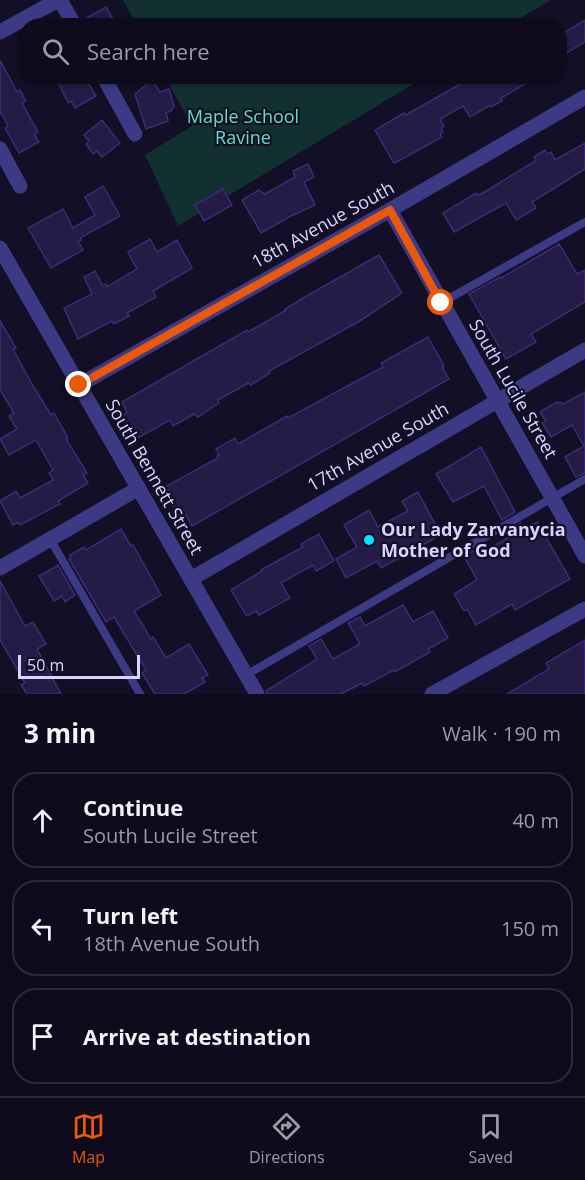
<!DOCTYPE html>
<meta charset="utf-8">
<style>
body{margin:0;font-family:"Open Sans",sans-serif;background:#171425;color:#f1f3f6}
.scale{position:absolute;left:18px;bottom:15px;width:122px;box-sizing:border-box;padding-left:6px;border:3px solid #d9d4ff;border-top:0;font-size:16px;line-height:21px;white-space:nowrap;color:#d9d4ff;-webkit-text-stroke:4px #130f26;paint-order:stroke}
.stop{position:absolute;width:18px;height:18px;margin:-14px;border:4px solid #ea580c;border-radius:50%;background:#fff}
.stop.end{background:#ea580c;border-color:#fff;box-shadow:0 2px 6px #0008}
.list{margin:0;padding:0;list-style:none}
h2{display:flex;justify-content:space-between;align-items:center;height:78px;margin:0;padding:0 24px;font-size:26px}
h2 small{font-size:20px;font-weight:400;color:#9b9ba3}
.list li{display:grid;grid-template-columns:39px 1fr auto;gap:18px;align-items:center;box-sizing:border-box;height:96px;margin:0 12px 12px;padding:0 12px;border:2px solid #2e2b3b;border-radius:24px}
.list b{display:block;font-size:22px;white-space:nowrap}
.list p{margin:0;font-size:20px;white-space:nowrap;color:#9b9ba3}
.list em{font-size:20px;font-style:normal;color:#9b9ba3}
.icon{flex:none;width:33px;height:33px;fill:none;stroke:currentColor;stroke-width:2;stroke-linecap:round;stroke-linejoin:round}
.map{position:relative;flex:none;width:585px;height:694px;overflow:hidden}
.search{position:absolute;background:#0e0b1c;box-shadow:0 2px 4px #0004;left:18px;right:18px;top:18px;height:66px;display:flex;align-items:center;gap:15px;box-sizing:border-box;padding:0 21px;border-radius:24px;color:#9b9ba3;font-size:22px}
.sheet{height:402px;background:#0e0b1c}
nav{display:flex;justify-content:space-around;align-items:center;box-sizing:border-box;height:84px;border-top:2px solid #2e2b3b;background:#0e0b1c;font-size:16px;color:#9b9ba3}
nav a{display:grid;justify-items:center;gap:3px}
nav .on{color:#ea580c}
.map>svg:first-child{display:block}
.green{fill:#12302f}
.building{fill:#241b47;stroke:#3b2d73;stroke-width:1.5}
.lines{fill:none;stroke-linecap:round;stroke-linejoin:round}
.lane{stroke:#3d3a85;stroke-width:8}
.street{stroke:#3d3a85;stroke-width:15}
.route{stroke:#ea580c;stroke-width:8}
.poi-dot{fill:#00e5ff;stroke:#130f26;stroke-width:2}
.labels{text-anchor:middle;stroke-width:4.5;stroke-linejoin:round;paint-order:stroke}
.park-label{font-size:18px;fill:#5fe0c0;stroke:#130f26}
.street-label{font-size:18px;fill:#d9d4ff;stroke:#130f26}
.poi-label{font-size:18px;font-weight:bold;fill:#d9d4ff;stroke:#130f26;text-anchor:start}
</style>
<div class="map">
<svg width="585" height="694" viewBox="0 0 585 694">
<rect width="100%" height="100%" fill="#130f26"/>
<g class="green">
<polygon points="123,0 551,0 509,25 137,26"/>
<polygon points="165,77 425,77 178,226 145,155 192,126"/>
</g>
<g class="building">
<polygon points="106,7 117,26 85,26 83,20"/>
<polygon points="585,20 585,42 560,57 560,35"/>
<polygon points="0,60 17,92 20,90 26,101 22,103 38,132 34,134 39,142 19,153 5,128 8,126 2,114 0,114"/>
<polygon points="55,76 84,76 96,96 75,108 71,101 68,103"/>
<polygon points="474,76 539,76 501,98 502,101 491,107 490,105 470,117 463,106 440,119 444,126 441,128 443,132 440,134 442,137 395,163 393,162 375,130 404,113 406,115"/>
<polygon points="152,80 160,92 169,89 174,106 171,111 166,113 168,121 146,129 135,94"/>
<polygon points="102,120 120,143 102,157 97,151 93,154 86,144 89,141 84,135"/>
<polygon points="585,143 585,169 532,202 536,208 516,220 506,203 454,232 443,213 476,193 477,195 483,193 532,163 536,160 534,157 545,150 547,154 551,152 555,160"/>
<polygon points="308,164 314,177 304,182 315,205 289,217 261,233 242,200 259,190 265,194 295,177 293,171"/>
<polygon points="103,186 120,216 80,238 81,240 78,241 83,250 51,268 28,228 63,209 73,228 95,215 85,197"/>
<polygon points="223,189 232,205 204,221 195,205"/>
<polygon points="150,239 157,252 177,240 192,268 153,291 156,297 127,313 129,316 114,324 112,321 78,339 64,308 92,294 84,277 95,271 103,286 106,284 107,287 137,269 128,252"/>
<polygon points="559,244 577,274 585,270 585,302 531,334 536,342 506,359 469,294 500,277 501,278"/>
<polygon points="379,255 402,293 358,322 269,371 270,373 251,385 248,383 218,400 219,403 198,417 194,414 173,426 170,420 136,439 123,415 127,412 122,402 247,330 248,332 286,310 285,309 303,298"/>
<polygon points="0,321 16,348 13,349 32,384 51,415 54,413 68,438 66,439 87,473 83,475 88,483 58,501 60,504 20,525 18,522 13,525 0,501 16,491 20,498 53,480 49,473 53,470 36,440 9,455 0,439 17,429 9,416 14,413 0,390"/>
<polygon points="428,337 444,366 442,367 449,379 192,526 186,515 181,518 163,488 218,458 217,456 219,455 216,449 235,438 238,444 287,416 288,418 383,367 381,363"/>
<polygon points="585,392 585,473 576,477 565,457 584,446 572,425 551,437 542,423 546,421 540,412 557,402 558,403 561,402 563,404"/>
<polygon points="481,447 515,512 502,520 484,486 453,502 436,474"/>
<polygon points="418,492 441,535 381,568 377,561 346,578 336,559 357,547 344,525 369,510 378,527 408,511 402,501"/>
<polygon points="537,522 570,579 515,610 512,604 476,625 467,609 464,611 454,594 477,580 464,556 477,549 480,554 511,536 508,531 521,523 524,529"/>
<polygon points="121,529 131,546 133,545 161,595 134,611 151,639 153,637 166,658 189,644 208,675 202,678 205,682 184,694 155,694 142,673 146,670 114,617 106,622 69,559 71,558 70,555 84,547 86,550"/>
<polygon points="319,534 334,561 316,571 313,565 281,583 290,598 259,615 256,611 248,616 246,615 231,590 262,571 261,570 303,547 301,544"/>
<polygon points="58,565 75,595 65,602 62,596 54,601 39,576"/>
<polygon points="0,581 25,626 33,622 46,644 37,649 61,694 27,694 21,685 25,683 0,640"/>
<polygon points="403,605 413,622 433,611 448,638 428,649 430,652 395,672 394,670 364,686 362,683 341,694 267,694 266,691 317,659 309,646 321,639 333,659 360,644 348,623 360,617 365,626"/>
<polygon points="585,640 585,694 507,694 549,669 546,663"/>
</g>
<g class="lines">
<g class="lane">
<polyline points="441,303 585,222"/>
<polyline points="50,539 140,694"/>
<polyline points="246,675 585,479"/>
</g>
<g class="street">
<polyline points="60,0 75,26"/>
<polyline points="0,32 58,0"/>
<polyline points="103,76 135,134"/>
<polyline points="0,149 20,186"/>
<polyline points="390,210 585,556"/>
<polyline points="0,248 257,694"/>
<polyline points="79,385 390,210 585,97"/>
<polyline points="0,568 139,488"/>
<polyline points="191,579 585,350"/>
<polyline points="432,694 585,609"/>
</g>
</g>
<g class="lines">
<polyline class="route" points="79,385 390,210 441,303"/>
</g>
<circle class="poi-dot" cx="369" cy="540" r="6"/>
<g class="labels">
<g class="park-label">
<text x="243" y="123">Maple School<tspan x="243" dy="21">Ravine</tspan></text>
</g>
<g class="street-label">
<text transform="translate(323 225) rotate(-29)" y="6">18th Avenue South</text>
<text transform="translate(513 389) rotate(60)" y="6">South Lucile Street</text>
<text transform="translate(378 447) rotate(-30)" y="6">17th Avenue South</text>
<text transform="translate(154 477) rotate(60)" y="6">South Bennett Street</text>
</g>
<g class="poi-label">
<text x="381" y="536">Our Lady Zarvanycia<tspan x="381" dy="21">Mother of God</tspan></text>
</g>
</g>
</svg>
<div class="scale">50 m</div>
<div class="stop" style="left:441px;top:303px"></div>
<div class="stop end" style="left:79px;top:385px"></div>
<div class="search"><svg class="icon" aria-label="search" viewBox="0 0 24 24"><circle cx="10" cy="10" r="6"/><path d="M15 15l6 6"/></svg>Search here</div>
</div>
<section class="sheet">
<h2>3 min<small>Walk · 190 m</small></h2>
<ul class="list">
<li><svg class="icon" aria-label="ahead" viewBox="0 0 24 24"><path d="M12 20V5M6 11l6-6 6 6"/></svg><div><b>Continue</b><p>South Lucile Street</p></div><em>40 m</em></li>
<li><svg class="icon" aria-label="left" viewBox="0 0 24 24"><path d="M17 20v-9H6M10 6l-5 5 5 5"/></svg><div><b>Turn left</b><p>18th Avenue South</p></div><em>150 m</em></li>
<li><svg class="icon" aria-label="arrive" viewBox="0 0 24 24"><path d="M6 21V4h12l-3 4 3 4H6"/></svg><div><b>Arrive at destination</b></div></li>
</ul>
</section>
<nav>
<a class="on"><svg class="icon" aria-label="map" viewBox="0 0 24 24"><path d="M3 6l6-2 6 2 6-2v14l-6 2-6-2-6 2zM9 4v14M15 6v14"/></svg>Map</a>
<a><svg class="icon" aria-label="directions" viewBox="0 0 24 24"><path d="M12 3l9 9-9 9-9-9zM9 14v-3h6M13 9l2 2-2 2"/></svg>Directions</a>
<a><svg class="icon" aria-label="saved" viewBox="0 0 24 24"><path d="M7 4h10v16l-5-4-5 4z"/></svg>Saved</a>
</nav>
